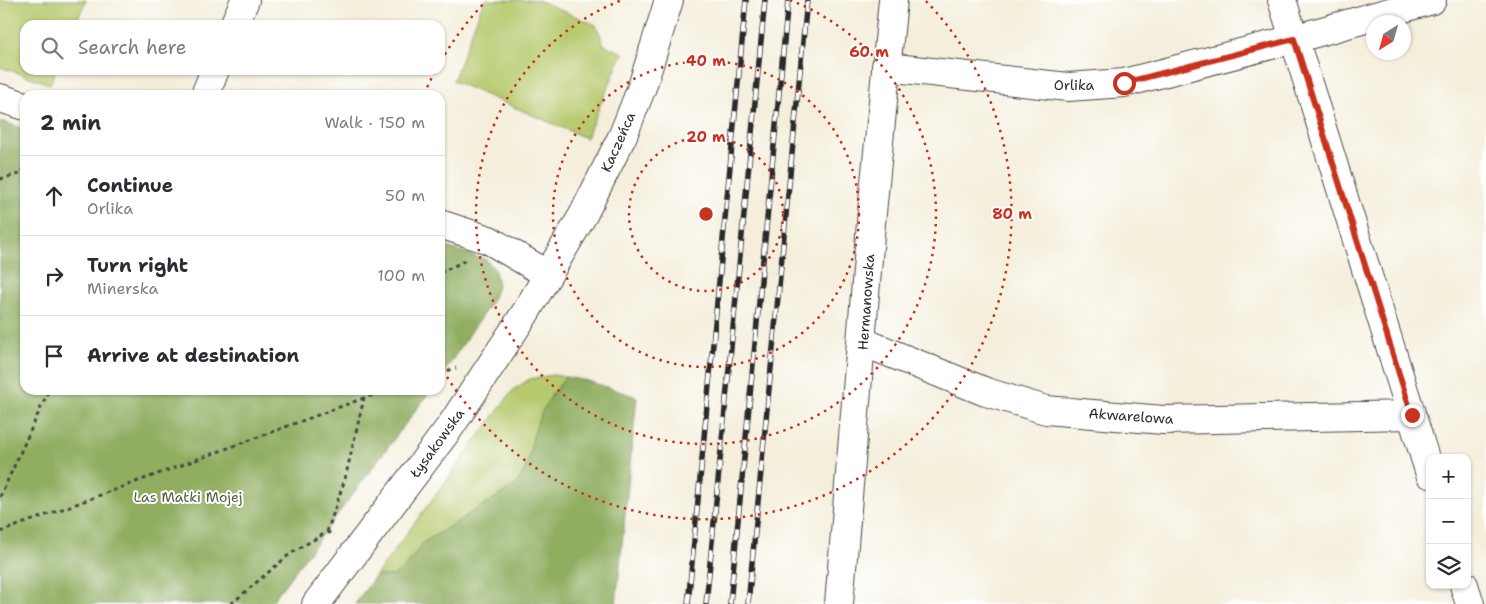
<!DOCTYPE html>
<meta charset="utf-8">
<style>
body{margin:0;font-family:"Shantell Sans",sans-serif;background:#f2f2f3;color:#2b2b33}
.controls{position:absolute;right:15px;bottom:15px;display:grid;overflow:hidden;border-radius:10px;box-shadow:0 1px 4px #0004}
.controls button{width:45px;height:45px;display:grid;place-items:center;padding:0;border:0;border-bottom:1px solid #e1e1e2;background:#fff;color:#2b2b33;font:25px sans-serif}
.compass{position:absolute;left:1366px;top:15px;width:45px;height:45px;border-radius:50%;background:#fff;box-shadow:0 1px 4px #0004;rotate:217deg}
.stop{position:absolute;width:15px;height:15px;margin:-11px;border:4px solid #c8321e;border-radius:50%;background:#fff}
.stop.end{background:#c8321e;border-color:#fff;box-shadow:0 1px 5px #0008}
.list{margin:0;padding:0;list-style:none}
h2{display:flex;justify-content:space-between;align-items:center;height:65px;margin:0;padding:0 20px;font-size:21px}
h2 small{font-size:16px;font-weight:400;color:#7c7c81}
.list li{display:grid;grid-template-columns:32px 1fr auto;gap:15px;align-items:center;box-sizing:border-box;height:80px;padding:0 20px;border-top:1px solid #e1e1e2}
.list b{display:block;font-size:19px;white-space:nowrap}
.list p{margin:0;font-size:16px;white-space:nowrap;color:#7c7c81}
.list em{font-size:16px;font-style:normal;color:#7c7c81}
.icon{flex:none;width:28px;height:28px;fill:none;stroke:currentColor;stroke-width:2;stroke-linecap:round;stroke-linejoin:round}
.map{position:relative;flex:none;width:1486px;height:604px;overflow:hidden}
.search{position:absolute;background:#fff;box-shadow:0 1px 4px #0004;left:20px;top:20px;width:425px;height:55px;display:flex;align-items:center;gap:12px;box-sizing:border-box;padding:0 18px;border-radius:15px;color:#7c7c81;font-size:19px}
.panel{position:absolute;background:#fff;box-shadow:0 1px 4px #0004;left:20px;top:90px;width:425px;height:305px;border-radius:15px}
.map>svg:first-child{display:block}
.green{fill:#b6c96d;stroke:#707a4c}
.forest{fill:#90ad60;stroke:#5e6c46}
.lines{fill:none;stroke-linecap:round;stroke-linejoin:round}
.minor-casing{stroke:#494845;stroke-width:30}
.tertiary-casing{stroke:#494845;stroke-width:30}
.path{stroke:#494845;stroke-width:3;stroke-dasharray:4 4;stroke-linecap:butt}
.minor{stroke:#fff;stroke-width:28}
.tertiary{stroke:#fff;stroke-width:28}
.rail-casing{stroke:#2b2b2b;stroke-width:5.5}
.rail{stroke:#fff;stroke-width:4;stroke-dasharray:11;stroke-linecap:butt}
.route{stroke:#c8321e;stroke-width:6}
.ring{fill:none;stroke:#c8321e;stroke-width:2.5;stroke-dasharray:2.5 5}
.labels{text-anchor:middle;stroke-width:4;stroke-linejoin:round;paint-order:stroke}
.street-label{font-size:14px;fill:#2b2b2b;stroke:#fff}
.park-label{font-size:14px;fill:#555a3f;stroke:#fff}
.centre{fill:#c8321e;stroke:#fff;stroke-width:2.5}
.ring-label{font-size:15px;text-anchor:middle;font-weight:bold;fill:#c8321e;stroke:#fff;stroke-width:4;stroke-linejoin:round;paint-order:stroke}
</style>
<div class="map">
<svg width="1486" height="604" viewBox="0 0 1486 604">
<rect width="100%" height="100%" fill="#fff"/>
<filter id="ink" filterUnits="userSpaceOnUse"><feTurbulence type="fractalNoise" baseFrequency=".02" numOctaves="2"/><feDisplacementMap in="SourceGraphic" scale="10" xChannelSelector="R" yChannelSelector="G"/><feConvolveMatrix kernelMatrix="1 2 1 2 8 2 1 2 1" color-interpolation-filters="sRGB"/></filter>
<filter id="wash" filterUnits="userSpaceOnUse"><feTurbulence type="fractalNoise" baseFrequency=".0096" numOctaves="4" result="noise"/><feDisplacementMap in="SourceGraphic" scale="20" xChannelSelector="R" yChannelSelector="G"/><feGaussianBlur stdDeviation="1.12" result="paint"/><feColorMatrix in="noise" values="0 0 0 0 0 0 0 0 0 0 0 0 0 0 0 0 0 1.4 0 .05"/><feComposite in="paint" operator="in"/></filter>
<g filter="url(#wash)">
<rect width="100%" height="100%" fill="#f4eedb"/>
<g class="green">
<polygon points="0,0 86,0 75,25 25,25 25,70 56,70 50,84 0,67"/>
<polygon points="484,0 538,0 596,25 604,45 623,53 586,138 453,81"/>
<polygon points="553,375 566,377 552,394 533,436 531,453 525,470 516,485 423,543 404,569 393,576 376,575 514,389 530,379"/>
</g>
<g class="forest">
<polygon points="0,121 25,129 25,390 431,390 270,604 0,604"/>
<polygon points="440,245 487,260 495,270 498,285 490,304 440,378"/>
<path d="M 566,377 L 588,381 L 637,397 L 616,604 L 355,604 L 376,575 L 393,576 L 404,569 L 423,543 L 516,485 C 530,464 528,457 534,434 C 539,412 552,394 566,377 Z"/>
</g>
</g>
<g filter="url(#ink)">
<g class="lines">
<g class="minor-casing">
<g id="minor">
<polyline points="1282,0 1430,474"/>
<polyline points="234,25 245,0"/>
<polyline points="886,67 1068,87 1124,83 1294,39 1432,0"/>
<polyline points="205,95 215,70"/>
<polyline points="0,98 25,106"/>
<polyline points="440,224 489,240 547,274"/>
<polyline points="863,342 986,392 1046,410 1163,420 1411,415"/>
<polyline points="1464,585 1470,604"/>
<polyline points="839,604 871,223 893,0"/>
</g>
</g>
<g class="tertiary-casing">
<polyline id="tertiary" points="316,604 450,427 526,312 583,215 623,135 642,87 669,0"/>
</g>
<g class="path">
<polyline points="0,179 19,174 25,166"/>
<polyline points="440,273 466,260"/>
<polyline points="440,373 456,368"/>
<polyline points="0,497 49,390"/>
<polyline points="0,532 364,398 366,390"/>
<polyline points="327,532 345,479 364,398 388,390"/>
<polyline points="231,604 291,553 327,532 334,535"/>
</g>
<use href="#minor" class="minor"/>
<use href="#tertiary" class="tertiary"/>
<g class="rail-casing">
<g id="rail">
<polyline points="688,604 746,0"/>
<polyline points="706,604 765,0"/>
<polyline points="730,604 788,0"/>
<polyline points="748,604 807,0"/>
</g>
</g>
<use href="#rail" class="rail"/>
</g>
</g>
<g class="lines" filter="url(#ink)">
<polyline class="route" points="1124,83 1294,39 1412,415"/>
</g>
<g class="ring">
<circle cx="706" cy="214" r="77"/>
<circle cx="706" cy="214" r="153"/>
<path d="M790 0A230 230 0 1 1 622 0"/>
<path d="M424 94A306 306 0 0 1 436 70M441 61A306 306 0 0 1 486 1M926 1A306 306 0 1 1 441 367"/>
</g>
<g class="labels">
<g class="street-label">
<text x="1074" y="90">Orlika</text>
<text transform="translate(618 142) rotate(-66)" y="5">Kaczeńca</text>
<text transform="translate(866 302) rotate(-86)" y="5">Hermanowska</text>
<text transform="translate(1131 416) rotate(4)" y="5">Akwarelowa</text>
<text transform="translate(437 443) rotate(-54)" y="5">Łysakowska</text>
</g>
<g class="park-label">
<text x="188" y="502">Las Matki Mojej</text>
</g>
</g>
<circle cx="706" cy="214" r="8" class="centre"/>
<g class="ring-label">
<text x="869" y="57">60 m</text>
<text x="706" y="66">40 m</text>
<text x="706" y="142">20 m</text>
<text x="1012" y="219">80 m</text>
</g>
</svg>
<div class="controls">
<button>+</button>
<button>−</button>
<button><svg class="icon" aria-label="layers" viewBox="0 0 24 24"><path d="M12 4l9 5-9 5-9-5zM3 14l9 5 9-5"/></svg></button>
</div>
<svg class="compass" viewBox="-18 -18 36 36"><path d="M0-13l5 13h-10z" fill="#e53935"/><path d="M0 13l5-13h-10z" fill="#7c7c81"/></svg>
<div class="stop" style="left:1124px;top:83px"></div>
<div class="stop end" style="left:1412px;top:415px"></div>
<div class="search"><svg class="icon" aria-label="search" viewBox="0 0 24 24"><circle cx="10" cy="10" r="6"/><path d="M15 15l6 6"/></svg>Search here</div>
<section class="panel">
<h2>2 min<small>Walk · 150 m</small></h2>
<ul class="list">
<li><svg class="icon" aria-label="ahead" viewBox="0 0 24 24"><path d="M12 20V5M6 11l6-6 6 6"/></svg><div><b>Continue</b><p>Orlika</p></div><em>50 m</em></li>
<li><svg class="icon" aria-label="right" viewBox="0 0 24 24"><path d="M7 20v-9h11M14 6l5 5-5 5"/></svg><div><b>Turn right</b><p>Minerska</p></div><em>100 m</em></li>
<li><svg class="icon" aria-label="arrive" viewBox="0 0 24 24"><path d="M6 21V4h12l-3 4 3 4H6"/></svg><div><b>Arrive at destination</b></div></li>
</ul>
</section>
</div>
